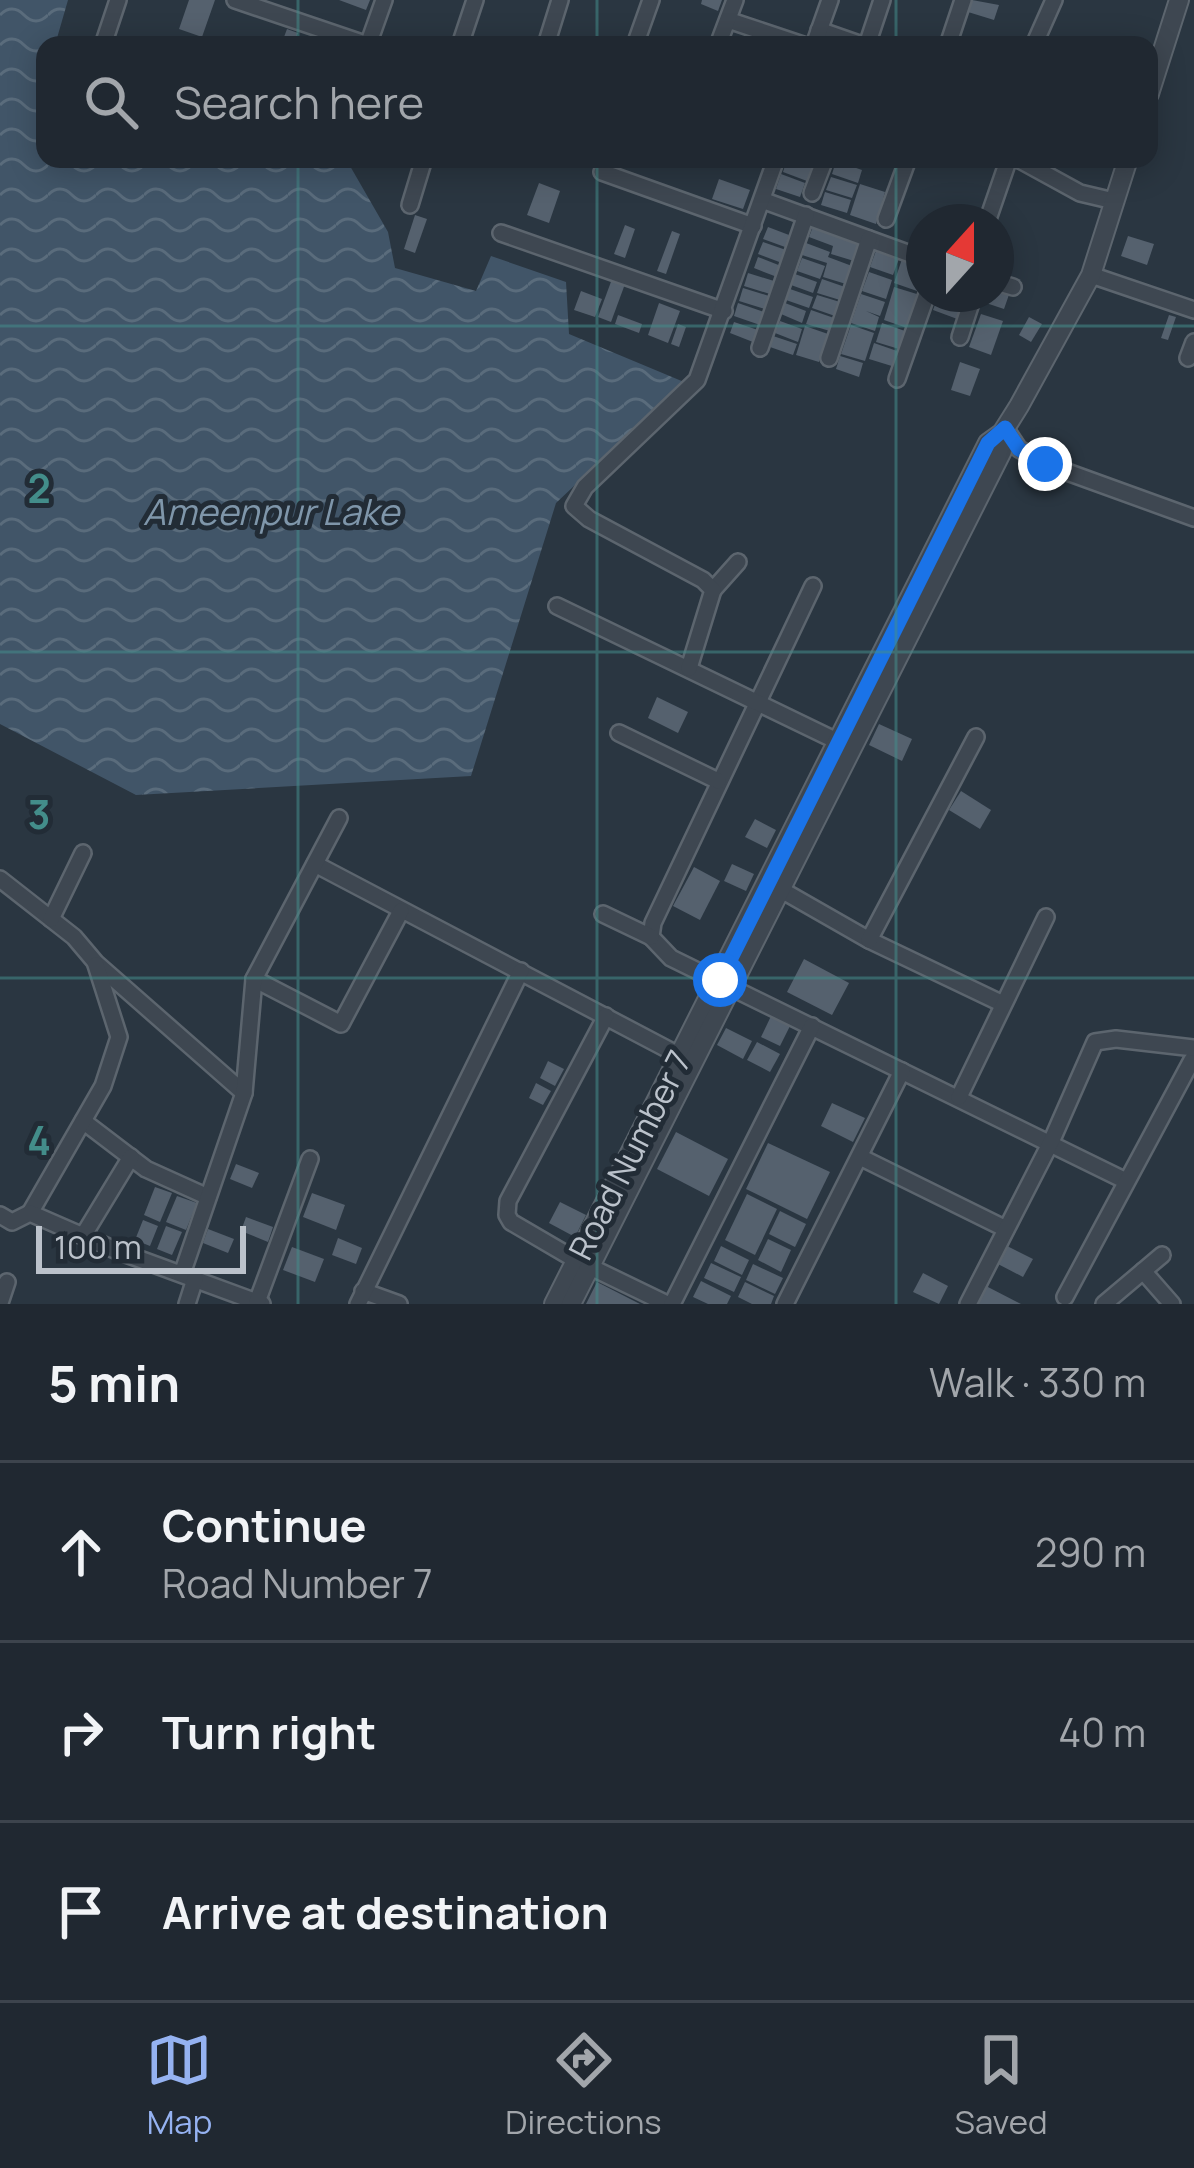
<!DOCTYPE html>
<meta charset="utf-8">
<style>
body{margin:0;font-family:Manrope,sans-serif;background:#2d343d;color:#f1f3f6}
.compass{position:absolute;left:906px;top:204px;width:108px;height:108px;border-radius:50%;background:#202831;box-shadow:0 6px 30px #0003;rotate:21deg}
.scale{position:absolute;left:36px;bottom:30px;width:210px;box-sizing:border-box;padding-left:12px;border:6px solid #bbc2cb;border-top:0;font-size:33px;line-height:42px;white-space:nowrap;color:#bbc2cb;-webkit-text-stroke:9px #222c36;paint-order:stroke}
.stop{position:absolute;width:36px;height:36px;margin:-27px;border:9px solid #1a73e8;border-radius:50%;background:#fff}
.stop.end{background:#1a73e8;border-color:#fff;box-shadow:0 3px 12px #0008}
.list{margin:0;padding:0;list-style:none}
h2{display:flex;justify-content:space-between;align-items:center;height:156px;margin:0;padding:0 48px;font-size:51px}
h2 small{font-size:39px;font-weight:400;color:#a2a6ab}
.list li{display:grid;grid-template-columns:78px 1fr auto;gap:36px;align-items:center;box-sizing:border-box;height:180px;padding:0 48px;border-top:3px solid #3d444d}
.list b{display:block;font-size:45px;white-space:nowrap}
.list p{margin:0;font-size:39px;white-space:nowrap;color:#a2a6ab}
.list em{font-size:39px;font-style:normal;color:#a2a6ab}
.icon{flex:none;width:66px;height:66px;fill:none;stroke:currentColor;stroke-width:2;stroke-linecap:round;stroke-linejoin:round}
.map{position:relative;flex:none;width:1194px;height:1304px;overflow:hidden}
.search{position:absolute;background:#202831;box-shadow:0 6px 30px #0003;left:36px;right:36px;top:36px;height:132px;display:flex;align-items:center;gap:30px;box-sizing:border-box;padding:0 42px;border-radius:24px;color:#a2a6ab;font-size:45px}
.sheet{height:696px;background:#202831}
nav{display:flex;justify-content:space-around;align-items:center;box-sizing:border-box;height:168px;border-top:3px solid #3d444d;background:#202831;font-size:33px;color:#a2a6ab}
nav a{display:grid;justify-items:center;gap:6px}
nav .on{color:#95b2f1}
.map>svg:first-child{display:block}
.water{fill:url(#water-waves)}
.building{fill:#55616e}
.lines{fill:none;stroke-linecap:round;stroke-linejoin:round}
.minor-casing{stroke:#5c656e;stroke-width:20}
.tertiary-casing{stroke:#5c656e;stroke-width:22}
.minor{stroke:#3e4751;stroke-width:15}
.tertiary{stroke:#3e4751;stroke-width:18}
.route{stroke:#1a73e8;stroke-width:15}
.grid{fill:none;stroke:#438d8a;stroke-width:3;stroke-opacity:0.55}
.labels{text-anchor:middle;stroke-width:10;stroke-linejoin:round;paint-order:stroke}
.street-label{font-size:33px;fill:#bbc2cb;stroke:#222c36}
.water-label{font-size:36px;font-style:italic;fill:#7f96aa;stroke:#222c36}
.grid-label{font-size:39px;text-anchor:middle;font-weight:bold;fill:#438d8a;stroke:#222c36;stroke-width:10;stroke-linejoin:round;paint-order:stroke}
</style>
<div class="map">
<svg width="1194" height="1304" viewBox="0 0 1194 1304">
<defs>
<pattern id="water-waves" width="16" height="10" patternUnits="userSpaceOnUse" patternTransform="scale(3)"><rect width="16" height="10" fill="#415568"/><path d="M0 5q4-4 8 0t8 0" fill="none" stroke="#5a6c7c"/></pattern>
</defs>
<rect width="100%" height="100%" fill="#2a3641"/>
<polygon class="water" points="0,0 68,0 55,45 45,45 45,159 346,159 388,232 395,268 476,291 491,256 566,282 569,334 684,382 556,503 471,776 136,795 0,724"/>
<g class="building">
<polygon points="189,0 215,0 202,37 179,29"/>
<polygon points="339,0 370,0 366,10"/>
<polygon points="702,0 722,0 718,11 701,4"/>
<polygon points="972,0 999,5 994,20 968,12"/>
<polygon points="287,29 298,33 294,45 281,45"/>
<polygon points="787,159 813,166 807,181 783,172"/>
<polygon points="836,161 862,170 858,183 832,174"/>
<polygon points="781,174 805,183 800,197 776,189"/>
<polygon points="831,177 857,185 852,198 826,190"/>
<polygon points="719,179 750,190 743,209 712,199"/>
<polygon points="539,183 560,191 549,223 527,215"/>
<polygon points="860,184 885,192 876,224 850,215"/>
<polygon points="825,192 851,200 847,213 821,205"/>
<polygon points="415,215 427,219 415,253 404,249"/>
<polygon points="814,224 860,242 854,261 831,254 833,246 809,237"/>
<polygon points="625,225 635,229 625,258 614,254"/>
<polygon points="768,227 789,235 785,247 763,239"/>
<polygon points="672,231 680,234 666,274 657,271"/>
<polygon points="1128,236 1154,244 1147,265 1121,256"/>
<polygon points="763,242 786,250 782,263 758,254"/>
<polygon points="806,243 830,252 828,257 852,266 846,284 823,277 827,263 802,255"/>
<polygon points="877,248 900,256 893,275 870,267"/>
<polygon points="903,256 924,263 920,292 894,283"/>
<polygon points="758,257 781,266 777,277 754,268"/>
<polygon points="802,258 825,266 820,279 797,271"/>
<polygon points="869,272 892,280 886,299 862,291"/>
<polygon points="748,273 774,281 770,294 744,286"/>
<polygon points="795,274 817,282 813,293 791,285"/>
<polygon points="612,279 625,284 611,322 598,317"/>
<polygon points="822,279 845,287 840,300 817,293"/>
<polygon points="996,284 1011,289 1004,309 983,302 986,294 996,294"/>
<polygon points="894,287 920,295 907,328 884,320"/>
<polygon points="743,288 769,296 765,309 739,301"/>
<polygon points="790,289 813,297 809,308 786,300"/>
<polygon points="581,291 602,299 595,317 574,310"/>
<polygon points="861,294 885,302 880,316 866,311 879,317 875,331 851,323"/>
<polygon points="939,294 969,294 960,320 933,310"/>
<polygon points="817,295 840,302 835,316 812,308"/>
<polygon points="659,303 680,311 668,343 648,335"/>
<polygon points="738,303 764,312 760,325 734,316"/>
<polygon points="785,303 806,311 802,323 781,314"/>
<polygon points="811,310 834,318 830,331 806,324"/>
<polygon points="981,314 1003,321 991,355 969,347"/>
<polygon points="618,315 642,324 639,333 615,324"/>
<polygon points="1169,315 1176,317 1168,340 1161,338"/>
<polygon points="1029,317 1042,324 1031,342 1019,335"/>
<polygon points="780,321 802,329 798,342 775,333"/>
<polygon points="734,322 758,330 753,342 730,333"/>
<polygon points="882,323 905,331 899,349 876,342"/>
<polygon points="678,324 686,327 679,347 671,344"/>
<polygon points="851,325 874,333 865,361 841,354"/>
<polygon points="805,326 828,334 819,362 796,355"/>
<polygon points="773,336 797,344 793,355 770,347"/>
<polygon points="874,343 900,352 895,367 869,359"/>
<polygon points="840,356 863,363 859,377 836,369"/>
<polygon points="960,362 980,369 970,396 951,390"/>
<polygon points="657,697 688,712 678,733 648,718"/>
<polygon points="879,724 912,739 902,761 869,745"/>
<polygon points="961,791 991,810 980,829 949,810"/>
<polygon points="755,819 776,830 767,848 745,837"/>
<polygon points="732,864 754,874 746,891 724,881"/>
<polygon points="694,867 720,881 700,920 673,906"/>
<polygon points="804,959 849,983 832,1015 787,992"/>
<polygon points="772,1014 791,1024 780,1046 761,1037"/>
<polygon points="726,1028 752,1041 743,1059 717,1045"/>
<polygon points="757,1042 780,1054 770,1072 747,1060"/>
<polygon points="548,1061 564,1069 555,1086 540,1078"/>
<polygon points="536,1083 551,1091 543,1105 529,1098"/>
<polygon points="832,1103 865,1118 853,1142 821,1126"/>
<polygon points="676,1132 728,1159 709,1196 657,1169"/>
<polygon points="768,1143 830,1172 807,1219 746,1189"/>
<polygon points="236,1164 259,1173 252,1188 230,1179"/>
<polygon points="155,1187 172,1193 160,1222 144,1215"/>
<polygon points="312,1193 345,1205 336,1230 303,1217"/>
<polygon points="747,1194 777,1209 755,1255 725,1240"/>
<polygon points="177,1196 197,1203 186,1230 166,1222"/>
<polygon points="560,1202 586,1215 575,1237 549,1223"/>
<polygon points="780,1211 806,1224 795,1247 769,1234"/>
<polygon points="246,1217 273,1227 268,1242 241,1231"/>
<polygon points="143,1220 158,1226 150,1246 135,1240"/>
<polygon points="166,1226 182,1232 172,1255 157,1249"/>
<polygon points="208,1229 234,1239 228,1253 203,1243"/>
<polygon points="338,1238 362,1248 356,1264 332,1255"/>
<polygon points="768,1239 791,1250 781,1272 758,1260"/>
<polygon points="1005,1245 1033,1259 1023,1277 996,1263"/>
<polygon points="721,1246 749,1260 742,1275 714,1261"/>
<polygon points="292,1247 324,1259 315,1282 283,1270"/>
<polygon points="711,1263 741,1277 734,1292 704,1278"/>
<polygon points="753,1264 783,1278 775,1294 746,1280"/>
<polygon points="923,1273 948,1286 939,1304 913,1292"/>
<polygon points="701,1281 731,1296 727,1304 708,1304 693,1297"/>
<polygon points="597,1282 640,1304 586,1304"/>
<polygon points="745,1282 774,1296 771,1304 752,1304 738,1297"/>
<polygon points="986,1286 1021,1304 976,1304"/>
</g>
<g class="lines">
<g class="minor-casing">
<g id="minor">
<polyline points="235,0 368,45 384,0"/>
<polyline points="728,20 803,45"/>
<polyline points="819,30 862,45"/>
<polyline points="103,45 118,0"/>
<polyline points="460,45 475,0"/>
<polyline points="546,45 560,0"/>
<polyline points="635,45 651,0"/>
<polyline points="718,45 735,0"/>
<polyline points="814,45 830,0"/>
<polyline points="867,45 882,0"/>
<polyline points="948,45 963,0"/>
<polyline points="1034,45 1054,0"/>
<polyline points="1018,159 1080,193 1114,201"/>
<polyline points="602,172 753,226"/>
<polyline points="812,193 825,159"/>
<polyline points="762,200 924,259"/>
<polyline points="410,205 424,159"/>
<polyline points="886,219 908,159"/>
<polyline points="987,222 1008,161 1016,159"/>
<polyline points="501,233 724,311"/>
<polyline points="1091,275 1194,310"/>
<polyline points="996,282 1013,287"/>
<polyline points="960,337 974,294"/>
<polyline points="760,348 806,215"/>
<polyline points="829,358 869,239"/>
<polyline points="1188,358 1194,342"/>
<polyline points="897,379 927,294"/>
<polyline points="1005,428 1019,449 1045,464 1194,518"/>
<polyline points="813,586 653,923 651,937 671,958 1126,1181"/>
<polyline points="713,590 738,562"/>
<polyline points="557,606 845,745"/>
<polyline points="689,668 713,590 703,580 589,519 574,506 585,487 697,380 776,159"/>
<polyline points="619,733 718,781"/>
<polyline points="315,864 686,1059"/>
<polyline points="0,879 74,937 96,963 244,1093"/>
<polyline points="771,884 869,940 1003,1004"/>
<polyline points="603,914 651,937"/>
<polyline points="51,919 83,853"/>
<polyline points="869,940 976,737"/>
<polyline points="254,979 341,1024 401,911"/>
<polyline points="606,1016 508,1201 507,1215 511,1222 576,1260 667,1304"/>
<polyline points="959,1097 1046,917"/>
<polyline points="83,1121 146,1169 208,1197"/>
<polyline points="860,1157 1006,1229"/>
<polyline points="30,1213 103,1086 119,1037 96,965"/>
<polyline points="0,1215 12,1222 30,1213 115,1250 262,1304"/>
<polyline points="83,1236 131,1157"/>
<polyline points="1143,1271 1172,1304"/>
<polyline points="182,1274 244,1093 254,979 339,818"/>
<polyline points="363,1291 399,1304"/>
<polyline points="1065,1297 1192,1060"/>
<polyline points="257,1302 310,1159"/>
<polyline points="0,1303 7,1282"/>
<polyline points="187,1304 195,1279"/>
<polyline points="358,1304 521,971"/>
<polyline points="672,1304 812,1026"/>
<polyline points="785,1304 902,1071"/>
<polyline points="968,1304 1051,1142 1095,1042 1116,1039 1194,1048"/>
<polyline points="1104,1304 1162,1255"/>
</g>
</g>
<g class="tertiary-casing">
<g id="tertiary">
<polyline points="1149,94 1179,0"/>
<polyline points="554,1304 988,443 1002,433 1019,406 1091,275 1128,159"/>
<polyline points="571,1304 1002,451 1002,433"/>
</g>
</g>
<use href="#minor" class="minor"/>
<use href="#tertiary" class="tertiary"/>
</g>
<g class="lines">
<polyline class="route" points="720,980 988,443 1005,428 1019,449 1045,464"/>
</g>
<path class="grid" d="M 298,0 L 298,45M 597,0 L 597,45M 896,0 L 896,45M 298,159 L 298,1304M 597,159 L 597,1304M 896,159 L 896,1304M 0,326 L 1194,326M 0,652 L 1194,652M 0,978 L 1194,978"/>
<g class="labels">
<g class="street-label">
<text transform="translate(630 1155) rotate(-63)" y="12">Road Number 7</text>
</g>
<g class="water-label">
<text x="271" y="525">Ameenpur Lake</text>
</g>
</g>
<g class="grid-label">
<text x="39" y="503">2</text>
<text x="39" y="829">3</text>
<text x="39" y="1155">4</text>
</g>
</svg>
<svg class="compass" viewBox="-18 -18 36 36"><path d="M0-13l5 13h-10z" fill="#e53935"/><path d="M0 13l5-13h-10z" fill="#a2a6ab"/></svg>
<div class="scale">100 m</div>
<div class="stop" style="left:720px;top:980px"></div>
<div class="stop end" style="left:1045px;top:464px"></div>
<div class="search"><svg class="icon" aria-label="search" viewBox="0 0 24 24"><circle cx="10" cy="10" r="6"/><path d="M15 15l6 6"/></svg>Search here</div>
</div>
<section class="sheet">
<h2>5 min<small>Walk · 330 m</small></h2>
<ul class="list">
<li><svg class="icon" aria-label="ahead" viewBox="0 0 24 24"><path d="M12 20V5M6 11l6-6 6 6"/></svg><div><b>Continue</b><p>Road Number 7</p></div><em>290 m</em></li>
<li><svg class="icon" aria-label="right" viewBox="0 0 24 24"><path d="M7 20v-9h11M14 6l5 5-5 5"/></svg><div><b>Turn right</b></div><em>40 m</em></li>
<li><svg class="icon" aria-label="arrive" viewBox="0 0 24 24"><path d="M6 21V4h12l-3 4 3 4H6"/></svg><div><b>Arrive at destination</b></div></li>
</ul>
</section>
<nav>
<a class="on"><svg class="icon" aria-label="map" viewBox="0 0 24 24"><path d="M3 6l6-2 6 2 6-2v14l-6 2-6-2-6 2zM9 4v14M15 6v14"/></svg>Map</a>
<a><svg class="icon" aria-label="directions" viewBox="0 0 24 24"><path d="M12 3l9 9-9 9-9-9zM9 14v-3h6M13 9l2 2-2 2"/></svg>Directions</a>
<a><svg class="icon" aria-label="saved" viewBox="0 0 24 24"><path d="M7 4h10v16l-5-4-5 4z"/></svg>Saved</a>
</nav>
